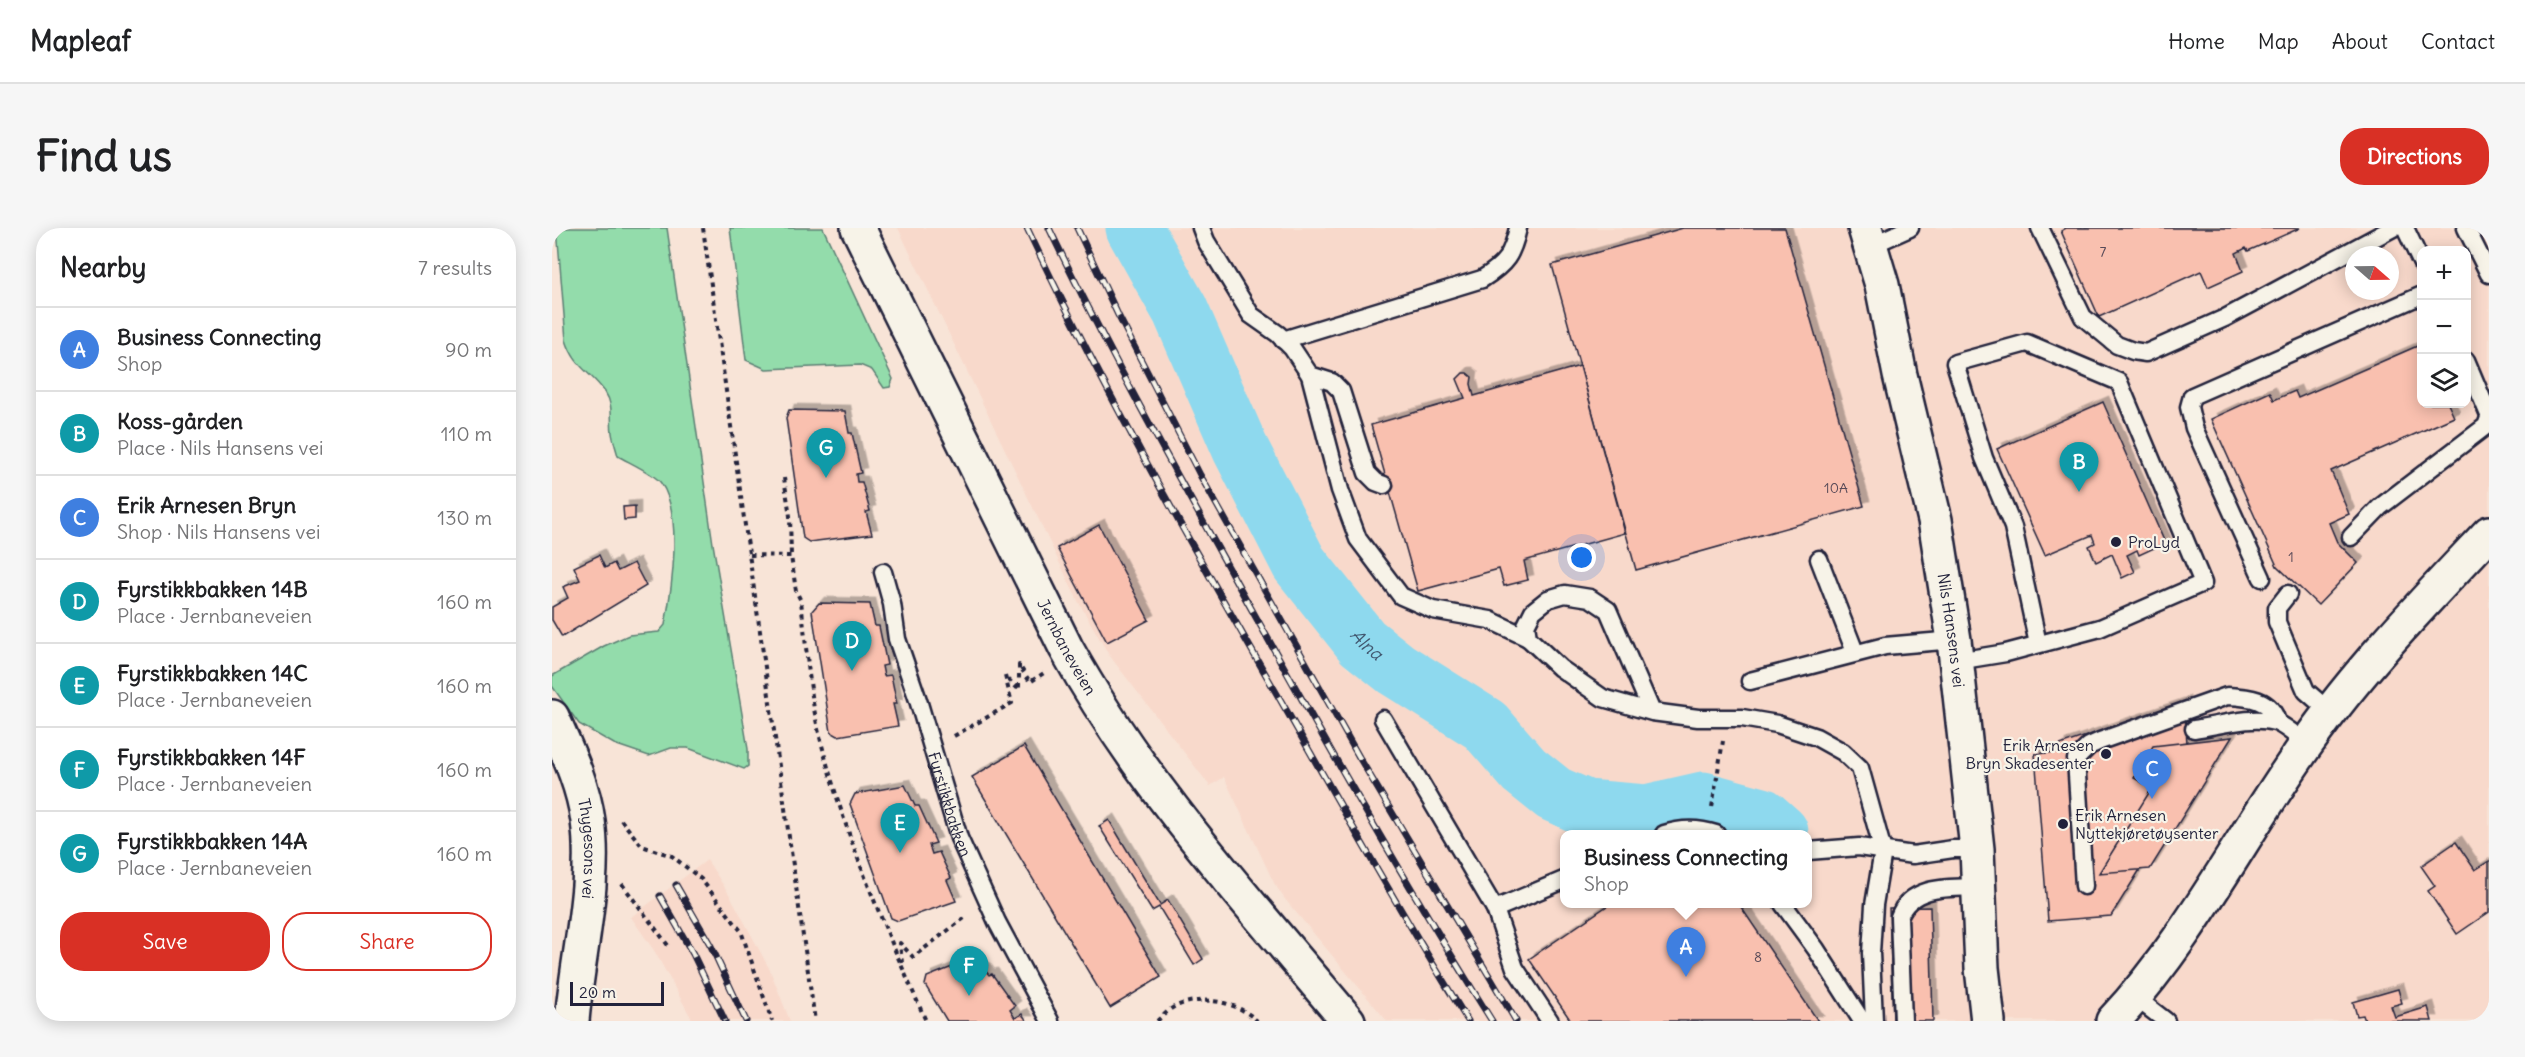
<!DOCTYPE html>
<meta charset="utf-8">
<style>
body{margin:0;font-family:Delius,sans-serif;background:#f6f6f6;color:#202124}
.controls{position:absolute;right:18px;top:18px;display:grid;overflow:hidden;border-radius:12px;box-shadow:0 3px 15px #0003}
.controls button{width:54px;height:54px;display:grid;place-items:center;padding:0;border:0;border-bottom:2px solid #e0e0e0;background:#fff;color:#202124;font:30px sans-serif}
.compass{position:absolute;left:1793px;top:18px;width:54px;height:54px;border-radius:50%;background:#fff;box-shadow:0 3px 15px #0003;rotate:110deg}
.scale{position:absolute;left:18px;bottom:15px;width:94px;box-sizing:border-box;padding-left:6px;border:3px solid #22223b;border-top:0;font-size:16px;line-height:21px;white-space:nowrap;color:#22223b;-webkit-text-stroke:4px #f7f3e8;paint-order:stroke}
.you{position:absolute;left:1030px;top:330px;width:21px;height:21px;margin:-15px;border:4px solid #fff;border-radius:50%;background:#1a73e8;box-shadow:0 0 0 9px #1a73e833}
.badge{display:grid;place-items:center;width:39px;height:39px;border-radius:50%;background:#d93025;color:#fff;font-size:20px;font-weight:700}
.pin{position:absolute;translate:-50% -50px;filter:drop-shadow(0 2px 3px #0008)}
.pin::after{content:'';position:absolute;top:32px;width:21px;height:18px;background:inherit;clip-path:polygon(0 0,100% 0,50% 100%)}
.popup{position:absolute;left:1008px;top:602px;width:252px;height:78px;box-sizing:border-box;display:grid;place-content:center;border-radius:12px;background:#fff;filter:drop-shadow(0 2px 4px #0005);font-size:20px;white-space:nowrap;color:#757577}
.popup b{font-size:22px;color:#202124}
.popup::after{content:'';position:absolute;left:50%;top:100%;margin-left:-12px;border:12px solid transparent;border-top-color:#fff}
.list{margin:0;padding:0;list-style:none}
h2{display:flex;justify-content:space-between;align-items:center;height:78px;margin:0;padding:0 24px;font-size:26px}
h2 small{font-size:20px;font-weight:400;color:#757577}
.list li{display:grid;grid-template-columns:39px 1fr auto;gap:18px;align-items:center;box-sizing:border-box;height:84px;padding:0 24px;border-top:2px solid #e0e0e0}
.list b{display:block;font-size:22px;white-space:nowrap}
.list p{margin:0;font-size:20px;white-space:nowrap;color:#757577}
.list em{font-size:20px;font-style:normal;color:#757577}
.actions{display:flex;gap:12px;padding:18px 24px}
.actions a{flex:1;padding:14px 0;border:2px solid #d93025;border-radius:24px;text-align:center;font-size:21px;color:#d93025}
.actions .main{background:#d93025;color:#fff}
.icon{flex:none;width:33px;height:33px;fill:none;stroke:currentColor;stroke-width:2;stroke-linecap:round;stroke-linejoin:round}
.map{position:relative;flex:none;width:1937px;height:793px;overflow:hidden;border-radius:24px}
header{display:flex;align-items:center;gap:36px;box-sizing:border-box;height:84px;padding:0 30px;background:#fff;border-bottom:2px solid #e0e0e0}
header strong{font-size:28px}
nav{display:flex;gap:33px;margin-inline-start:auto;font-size:21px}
.intro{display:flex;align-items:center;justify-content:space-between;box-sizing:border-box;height:144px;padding:0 36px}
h1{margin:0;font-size:42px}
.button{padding:15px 27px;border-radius:24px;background:#d93025;color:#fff;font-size:21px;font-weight:700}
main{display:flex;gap:36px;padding:0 36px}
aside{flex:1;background:#fff;border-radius:24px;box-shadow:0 3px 15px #0003}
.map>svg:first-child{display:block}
.built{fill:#f8d9cb;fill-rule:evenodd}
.green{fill:#93dcab;stroke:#5a7f73;stroke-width:1.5}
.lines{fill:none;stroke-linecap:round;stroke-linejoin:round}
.river{stroke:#8ed9ee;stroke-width:57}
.building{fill:#f9c0af;stroke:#22223b;stroke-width:1.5;filter:url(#shadow)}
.service-casing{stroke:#22223b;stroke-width:21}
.minor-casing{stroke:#22223b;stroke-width:38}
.tertiary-casing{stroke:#22223b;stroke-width:38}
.path{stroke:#22223b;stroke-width:4;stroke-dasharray:4.5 4.5;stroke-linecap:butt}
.service{stroke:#f7f3e8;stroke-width:16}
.minor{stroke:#f7f3e8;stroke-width:33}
.tertiary{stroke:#f7f3e8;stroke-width:33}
.rail-casing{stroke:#22223b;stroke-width:7}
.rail{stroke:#f7f3e8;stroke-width:4.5;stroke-dasharray:14;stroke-linecap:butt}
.poi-dot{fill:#22223b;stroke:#f7f3e8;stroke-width:2}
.labels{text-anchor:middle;stroke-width:4.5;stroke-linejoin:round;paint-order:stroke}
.number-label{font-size:14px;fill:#584a58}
.poi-label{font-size:16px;fill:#22223b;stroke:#f7f3e8;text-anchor:start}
.street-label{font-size:16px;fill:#22223b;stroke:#f7f3e8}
.water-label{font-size:18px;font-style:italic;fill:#425971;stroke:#f7f3e8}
</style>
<header>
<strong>Mapleaf</strong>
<nav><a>Home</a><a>Map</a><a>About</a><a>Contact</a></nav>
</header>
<div class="intro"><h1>Find us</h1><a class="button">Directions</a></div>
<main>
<aside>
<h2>Nearby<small>7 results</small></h2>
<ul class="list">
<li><span class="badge" style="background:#3f7fe0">A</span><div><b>Business Connecting</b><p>Shop</p></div><em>90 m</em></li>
<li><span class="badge" style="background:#0f9aa8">B</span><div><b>Koss-gården</b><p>Place · Nils Hansens vei</p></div><em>110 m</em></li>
<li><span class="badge" style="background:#3f7fe0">C</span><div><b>Erik Arnesen Bryn</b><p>Shop · Nils Hansens vei</p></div><em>130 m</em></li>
<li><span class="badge" style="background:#0f9aa8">D</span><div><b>Fyrstikkbakken 14B</b><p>Place · Jernbaneveien</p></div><em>160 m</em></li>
<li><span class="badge" style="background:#0f9aa8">E</span><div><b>Fyrstikkbakken 14C</b><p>Place · Jernbaneveien</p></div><em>160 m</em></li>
<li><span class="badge" style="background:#0f9aa8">F</span><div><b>Fyrstikkbakken 14F</b><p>Place · Jernbaneveien</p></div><em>160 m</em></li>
<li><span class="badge" style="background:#0f9aa8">G</span><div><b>Fyrstikkbakken 14A</b><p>Place · Jernbaneveien</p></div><em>160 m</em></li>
</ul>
<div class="actions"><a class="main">Save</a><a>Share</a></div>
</aside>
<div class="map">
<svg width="1937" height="793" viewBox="0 0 1937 793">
<defs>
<filter id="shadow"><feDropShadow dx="5.5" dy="-5.5" stdDeviation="0" flood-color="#0004"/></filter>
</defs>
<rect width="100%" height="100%" fill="#f8e4d7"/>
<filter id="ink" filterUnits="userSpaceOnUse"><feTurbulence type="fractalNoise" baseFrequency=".0167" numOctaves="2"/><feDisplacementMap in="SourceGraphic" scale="12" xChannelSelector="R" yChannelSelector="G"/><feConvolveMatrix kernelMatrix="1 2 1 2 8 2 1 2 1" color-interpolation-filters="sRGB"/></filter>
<g filter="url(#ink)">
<g class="built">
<path d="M 346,0 L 556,0 L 635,162 L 683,247 L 729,335 L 763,398 L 798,443 L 614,0 L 1937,0 L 1937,793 L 835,793 L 732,670 L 722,655 L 672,549 L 658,558 L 557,427 L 526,373 ZM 1870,22 L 1914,22 L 1914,176 L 1870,176 ZM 1802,27 L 1838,27 L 1838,63 L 1802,63 ZM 1012,606 L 1256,606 L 1256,676 L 1012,676 Z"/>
<polygon points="155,632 179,669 218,742 238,793 141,793 103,724 79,689"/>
</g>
<g class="green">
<path d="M 5,0 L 115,0 L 161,316 L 196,521 L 196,538 L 192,541 L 136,520 L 119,520 L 97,528 L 62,516 L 27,496 L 0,458 L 0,448 L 52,418 L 77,407 L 107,404 L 113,397 C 120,361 131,286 109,255 C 103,246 76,234 66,228 C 64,220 61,212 60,205 C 58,190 62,177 53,164 C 38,143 23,140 14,112 Z"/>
<polygon points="178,0 271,0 341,151 338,159 332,160 320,142 308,137 214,141 194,132"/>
</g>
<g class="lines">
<path class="river" id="s1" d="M 582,0 L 628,82 L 688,220 L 747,335 L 810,414 L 844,441 L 933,497 L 972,542 L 1002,566 L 1034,580 L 1094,585 L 1151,572 L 1210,588 L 1228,604"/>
</g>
<g class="building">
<polygon points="1131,0 1233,0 1312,278 1084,342 1000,37"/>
<polygon points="1514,0 1748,0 1696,23 1694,20 1684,25 1691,43 1656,59 1649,43 1547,89 1509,3"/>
<polygon points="1870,116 1870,176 1896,176 1902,189 1779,243 1797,286 1777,295 1785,314 1806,335 1766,377 1725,338 1659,191 1718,164 1722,172 1743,163 1746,170"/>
<polygon points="1028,138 1073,305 972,333 976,352 952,358 947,341 866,363 819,197 913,170 905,151 911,145 915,145 920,149 919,156 922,168"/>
<polygon points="1551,174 1613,315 1587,327 1585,322 1575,327 1583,344 1570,350 1560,326 1544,334 1537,318 1543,315 1540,307 1493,327 1445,221"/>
<polygon points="237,182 293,183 297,205 300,205 309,245 304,246 305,254 310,254 318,283 314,284 320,306 257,314 251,310 234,190"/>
<polygon points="83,278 83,291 72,292 71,279"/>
<polygon points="547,297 597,392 555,414 505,320"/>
<polygon points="47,327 53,340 62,335 66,343 82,335 94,358 10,409 0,392 0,379 16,370 11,359 28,352 22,339"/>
<polygon points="267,375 318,376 323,398 327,398 335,437 330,438 332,448 339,447 345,476 341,476 346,498 286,508 279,504 260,383"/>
<polygon points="1632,474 1635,515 1645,514 1649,544 1559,688 1496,693 1483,526 1506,524 1508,517"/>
<polygon points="1680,509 1598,641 1547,645 1600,560 1582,550 1601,518"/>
<polygon points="472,518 609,749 558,780 420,549"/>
<polygon points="353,557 363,578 367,578 384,615 377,617 380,626 387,624 399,650 395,652 404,673 346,693 339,690 298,576 303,566"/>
<polygon points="557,592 608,677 616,672 651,731 642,737 607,679 600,683 547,598"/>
<polygon points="1904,614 1923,642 1937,633 1937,684 1905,706 1876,663 1883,658 1869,638"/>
<polygon points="1058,676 1187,676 1266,793 1019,793 977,731"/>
<polygon points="1378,679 1381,793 1341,793 1337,680"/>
<polygon points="423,730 437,747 440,746 463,778 458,782 463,790 470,786 475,793 395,793 373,757 375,749"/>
<polygon points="1846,761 1850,775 1839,778 1843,789 1876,779 1880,793 1813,793 1811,787 1805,788 1801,774"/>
</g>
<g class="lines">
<g class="service-casing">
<g id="service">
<polyline points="649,0 654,13 699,87 726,106 740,120 758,147 788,262 806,311 849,368 881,382 938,392 976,410"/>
<polyline points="1488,0 1531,89 1565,117 1581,123 1594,125 1673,90 1841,0"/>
<polyline points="1853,0 1870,36"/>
<polyline points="1914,0 1937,46"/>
<polyline points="1320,17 1358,0"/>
<path d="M 731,112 L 930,51 C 954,36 960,27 966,0"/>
<polyline points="1914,132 1937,187"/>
<polyline points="758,147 780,154 789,163 815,245 824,254 832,257"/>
<polyline points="1799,309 1828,279 1934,198 1937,190"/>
<polyline points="1267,331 1303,424"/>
<path id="s2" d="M 331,344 L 340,376 L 345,411 L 366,472 L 407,610 L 445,694 L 498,793"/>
<polyline points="1710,350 1642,200 1637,179 1640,168 1870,67"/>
<polyline points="1736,366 1725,380 1725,394 1754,463 1778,484"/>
<polyline points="1405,433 1454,425 1548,400 1651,355 1567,154 1475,115 1403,135 1432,230 1461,299 1486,416"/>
<polyline points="1198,453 1333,418 1402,412"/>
<polyline points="1100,484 1056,382 1038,370 1013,366 996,371 981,383 974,397 976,410 1008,440 1051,470 1100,484 1146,490 1190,490 1225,496 1264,509 1291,524 1308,540 1331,623 1322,677 1319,725 1322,793"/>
<polyline points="831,491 943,681 963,740 998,793"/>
<path d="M 1642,501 C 1666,498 1699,487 1723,494 C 1734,498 1745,509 1755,516"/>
<path d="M 1112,606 C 1130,600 1146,600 1164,606"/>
<polyline points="1256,623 1307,619 1361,627 1401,621 1425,621"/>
<path d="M 1532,658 L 1524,531 L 1537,518 L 1548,513 L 1675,468 C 1696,469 1719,470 1725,494"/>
<polyline points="1231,676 1264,721 1310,793"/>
<polyline points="943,681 1012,652"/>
<polyline points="1583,769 1614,793"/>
<path d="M 1351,793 L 1347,689 C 1359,656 1399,660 1428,659"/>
</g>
</g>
<g class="minor-casing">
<g id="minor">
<path id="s3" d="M 1313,0 L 1330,57 L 1348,147 L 1383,292 L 1402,412 L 1425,621 L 1430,740 L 1436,793"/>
<path id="s4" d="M 0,489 C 15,523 31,556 36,593 C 45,655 25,729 20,793"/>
<path d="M 1561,793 C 1639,710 1690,606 1756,514 C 1809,439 1874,372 1937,305"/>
</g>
</g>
<g class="tertiary-casing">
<g id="tertiary">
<path id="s5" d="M 306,0 L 514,420 C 589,557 696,673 796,793"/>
</g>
</g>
<g class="path">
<polyline points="151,0 263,793"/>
<polyline points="232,250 238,288 239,328"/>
<path d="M 198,327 L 239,328 L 244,363 L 249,373 C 254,415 257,460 266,501 C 290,602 332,699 374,793"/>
<polyline points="402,508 460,475 453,448 467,462 467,437 478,454 492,445"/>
<polyline points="1160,579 1171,513"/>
<polyline points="69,592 90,618 120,628 149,651 189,703 220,793"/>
<polyline points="70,656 118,720"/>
<polyline points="350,735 348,715 361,729 415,688"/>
<path d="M 605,793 C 611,788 617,781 624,778 C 650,767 685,773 705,793"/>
</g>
<use href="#service" class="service"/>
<use href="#minor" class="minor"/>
<use href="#tertiary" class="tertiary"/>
<g class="rail-casing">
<g id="rail">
<path d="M 475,0 C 550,159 637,314 725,466 C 788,576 849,686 916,793"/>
<path d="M 497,0 C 555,121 620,238 685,355 C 767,503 850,650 940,793"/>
<polyline points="525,0 566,87 648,247 807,529 964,793"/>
<polyline points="124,657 159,718 194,793"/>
<polyline points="108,668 141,726 173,793"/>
</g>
</g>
<use href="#rail" class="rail"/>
</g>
</g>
<g class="poi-dot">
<circle cx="1564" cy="314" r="6"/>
<circle cx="1554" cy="526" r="6"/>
<circle cx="1511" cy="596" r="6"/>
</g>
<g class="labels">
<g class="number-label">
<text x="1551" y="29">7</text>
<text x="1284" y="265">10A</text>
<text x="1739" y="334">1</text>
<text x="1206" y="734">8</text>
</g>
<g class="poi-label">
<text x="1576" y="320">ProLyd</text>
<text x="1542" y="523" text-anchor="end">Erik Arnesen<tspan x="1542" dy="18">Bryn Skadesenter</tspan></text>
<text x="1523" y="593">Erik Arnesen<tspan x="1523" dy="18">Nyttekjøretøysenter</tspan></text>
</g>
<g class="street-label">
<text dy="6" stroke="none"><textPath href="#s3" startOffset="412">Nils Hansens vei</textPath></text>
<text dy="6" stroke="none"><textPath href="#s5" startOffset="468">Jernbaneveien</textPath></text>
<text dy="6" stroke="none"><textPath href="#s2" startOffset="242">Fyrstikkbakken</textPath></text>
<text dy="6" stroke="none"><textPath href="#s4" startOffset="138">Thygesons vei</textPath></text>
</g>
<g class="water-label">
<text dy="6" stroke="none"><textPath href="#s1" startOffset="480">Alna</textPath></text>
</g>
</g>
</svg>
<div class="controls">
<button>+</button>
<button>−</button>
<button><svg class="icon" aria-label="layers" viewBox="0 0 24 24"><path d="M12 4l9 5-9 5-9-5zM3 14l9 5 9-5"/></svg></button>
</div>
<svg class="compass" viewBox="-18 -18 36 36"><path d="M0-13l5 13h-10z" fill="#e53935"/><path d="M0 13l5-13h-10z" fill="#757577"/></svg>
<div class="scale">20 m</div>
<div class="you"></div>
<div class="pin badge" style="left:1134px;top:749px;background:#3f7fe0">A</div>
<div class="popup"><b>Business Connecting</b>Shop</div>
<div class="pin badge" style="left:1527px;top:264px;background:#0f9aa8">B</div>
<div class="pin badge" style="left:1600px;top:571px;background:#3f7fe0">C</div>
<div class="pin badge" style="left:300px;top:443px;background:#0f9aa8">D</div>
<div class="pin badge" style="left:348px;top:625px;background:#0f9aa8">E</div>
<div class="pin badge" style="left:417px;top:768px;background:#0f9aa8">F</div>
<div class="pin badge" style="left:274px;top:250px;background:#0f9aa8">G</div>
</div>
</main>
